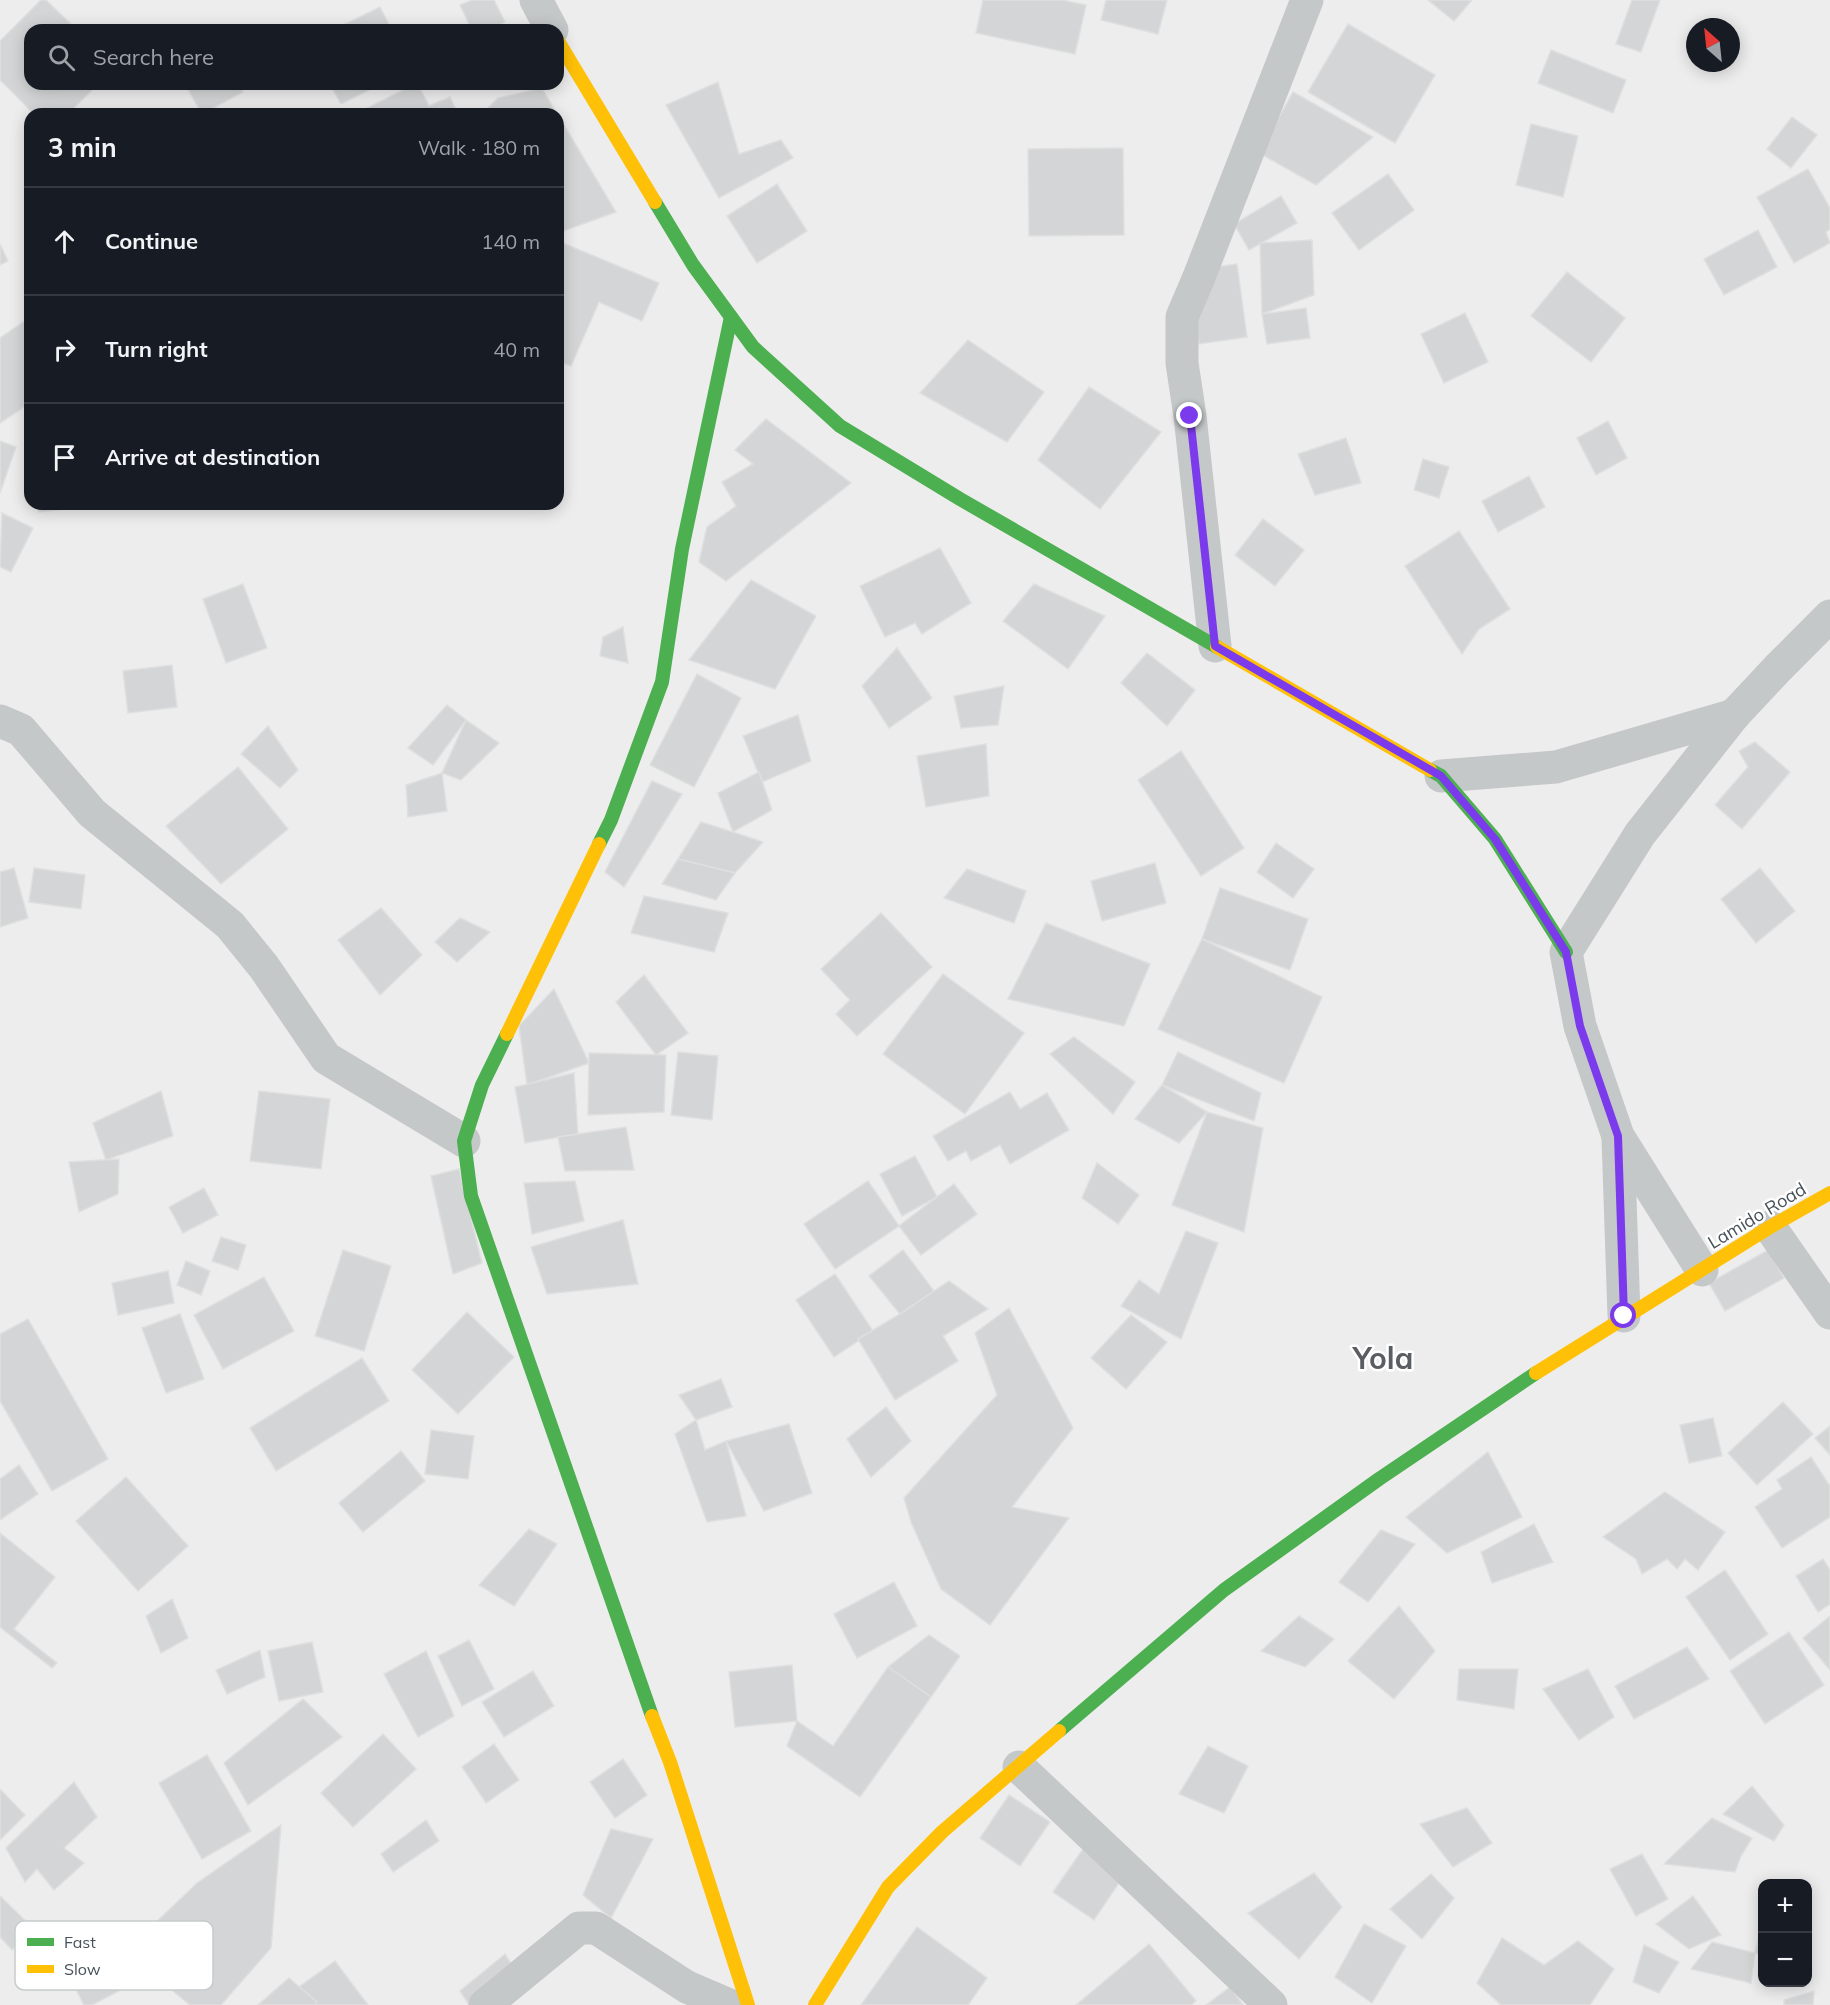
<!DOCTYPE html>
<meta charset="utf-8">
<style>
body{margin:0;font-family:Mulish,sans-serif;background:#20242c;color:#f1f3f6}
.controls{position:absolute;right:18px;bottom:18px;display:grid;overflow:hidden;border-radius:12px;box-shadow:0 3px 15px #0003}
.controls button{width:54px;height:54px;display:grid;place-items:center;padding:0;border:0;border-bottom:2px solid #363941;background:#171b24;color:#f1f3f6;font:30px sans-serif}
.compass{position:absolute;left:1686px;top:18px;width:54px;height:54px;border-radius:50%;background:#171b24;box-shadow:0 3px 15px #0003;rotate:333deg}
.stop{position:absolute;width:18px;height:18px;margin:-14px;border:4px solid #7c3aed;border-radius:50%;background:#fff}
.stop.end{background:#7c3aed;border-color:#fff;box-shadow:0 2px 6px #0008}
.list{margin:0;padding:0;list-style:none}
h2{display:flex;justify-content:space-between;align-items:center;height:78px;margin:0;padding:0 24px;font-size:26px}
h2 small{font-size:20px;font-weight:400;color:#9ea1a6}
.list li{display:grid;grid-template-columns:39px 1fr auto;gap:18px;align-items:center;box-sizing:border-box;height:108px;padding:0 24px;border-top:2px solid #363941}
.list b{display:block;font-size:22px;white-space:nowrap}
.list em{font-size:20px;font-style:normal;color:#9ea1a6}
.icon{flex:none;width:33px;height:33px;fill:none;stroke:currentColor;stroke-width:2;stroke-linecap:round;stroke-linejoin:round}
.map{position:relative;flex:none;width:1830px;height:2005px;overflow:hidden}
.search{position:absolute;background:#171b24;box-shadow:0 3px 15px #0003;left:24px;top:24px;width:540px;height:66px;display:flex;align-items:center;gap:15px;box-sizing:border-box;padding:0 21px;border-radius:18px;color:#9ea1a6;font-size:22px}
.panel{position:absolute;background:#171b24;box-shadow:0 3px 15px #0003;left:24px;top:108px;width:540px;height:402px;border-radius:18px}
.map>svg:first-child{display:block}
.building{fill:#d4d5d6;stroke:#dfdfe0;stroke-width:1.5}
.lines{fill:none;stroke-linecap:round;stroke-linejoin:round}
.street{stroke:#c5c8c9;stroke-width:33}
.fast{stroke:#4caf50;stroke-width:14}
.slow{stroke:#ffc107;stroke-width:14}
.route{stroke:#7c3aed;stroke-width:8}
.labels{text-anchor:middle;stroke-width:5;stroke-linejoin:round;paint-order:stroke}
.street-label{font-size:18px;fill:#465159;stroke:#fff}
.town-label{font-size:30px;font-weight:bold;fill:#5a5d61;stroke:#fff}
.key{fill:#fff;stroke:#c8cbcd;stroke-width:1.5}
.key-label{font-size:16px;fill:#465159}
</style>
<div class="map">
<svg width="1830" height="2005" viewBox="0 0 1830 2005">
<rect width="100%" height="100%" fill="#eeeded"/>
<g class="building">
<polygon points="41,0 46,0 77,30 30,30 30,84 98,84 68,114 34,114 0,80 0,41"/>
<polygon points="472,0 494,0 505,22 490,30 472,30 460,5"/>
<polygon points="983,0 1062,0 1086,5 1075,54 976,33"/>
<polygon points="1106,0 1167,0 1158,34 1101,20"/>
<polygon points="1428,0 1472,0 1454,21"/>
<polygon points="1632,0 1660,0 1641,52 1616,44"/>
<polygon points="380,7 392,30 333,30"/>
<polygon points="1348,24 1435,75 1395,143 1308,92"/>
<polygon points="1551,50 1626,80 1613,113 1538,83"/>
<polygon points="718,82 739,154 781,140 793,158 719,198 666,105"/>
<polygon points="185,84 238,84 243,92 202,114"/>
<polygon points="330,84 381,84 341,104"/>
<polygon points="415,84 418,84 429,106 450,97 458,114 368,114 365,109"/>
<polygon points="542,88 557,114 491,114 488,108 498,98"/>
<polygon points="1293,92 1373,137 1316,185 1259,153"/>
<polygon points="558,115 616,212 558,233"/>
<polygon points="1792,117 1817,135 1791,168 1767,149"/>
<polygon points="1531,124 1578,136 1563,197 1516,185"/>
<polygon points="1123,148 1124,235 1029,236 1028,149"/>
<polygon points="1808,169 1830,208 1830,229 1826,232 1830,243 1794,263 1757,197"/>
<polygon points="1388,174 1414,210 1359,250 1332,213"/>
<polygon points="777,184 807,231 757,263 727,216"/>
<polygon points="1281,196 1297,223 1249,250 1234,224"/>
<polygon points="1758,230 1777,267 1724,295 1704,259"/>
<polygon points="1312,240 1314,295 1262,314 1260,243"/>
<polygon points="558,241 659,283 642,321 599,302 571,366 558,361"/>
<polygon points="0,244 8,261 0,265"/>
<polygon points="1237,264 1247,337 1199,344 1188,271"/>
<polygon points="1567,272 1625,318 1591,362 1531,316"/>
<polygon points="1306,308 1310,338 1267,344 1262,314"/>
<polygon points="1465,313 1488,362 1444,383 1421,334"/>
<polygon points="26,320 30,327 30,403 0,423 0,338"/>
<polygon points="968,340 1044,392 1007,442 920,393"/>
<polygon points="1089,387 1161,432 1100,509 1038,460"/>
<polygon points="766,419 851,483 726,581 699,562 707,527 736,506 722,482 753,464 735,450"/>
<polygon points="1608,421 1627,458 1596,475 1577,438"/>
<polygon points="1346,438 1361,483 1315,495 1298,454"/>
<polygon points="0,441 16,447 0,493"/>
<polygon points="1423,459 1449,467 1439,498 1414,490"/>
<polygon points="1529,476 1545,507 1498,532 1482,501"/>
<polygon points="38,504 95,504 95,506 39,512"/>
<polygon points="2,513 33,528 11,572 0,567"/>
<polygon points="1263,519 1304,550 1275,586 1235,555"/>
<polygon points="1459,531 1510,609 1479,629 1462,654 1405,566"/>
<polygon points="940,548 971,603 922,634 915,623 885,637 860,586"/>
<polygon points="751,580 816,616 775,689 689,660"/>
<polygon points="243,584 267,648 226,663 203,599"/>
<polygon points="1034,584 1105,616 1068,669 1003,621"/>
<polygon points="623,627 628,663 600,656 603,637"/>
<polygon points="897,648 932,698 889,728 862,686"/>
<polygon points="1147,653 1195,690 1167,726 1121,683"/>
<polygon points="172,665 177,707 128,713 123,671"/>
<polygon points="697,674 741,698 694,787 650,765"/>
<polygon points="1004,686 998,725 961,728 954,696"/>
<polygon points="447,705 466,720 433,765 408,748"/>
<polygon points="798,715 811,761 762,782 743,736"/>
<polygon points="466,720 499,743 461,780 442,773"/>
<polygon points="268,726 298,770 280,788 241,754"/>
<polygon points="1755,742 1790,772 1742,829 1715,805 1748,767 1739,751"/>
<polygon points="986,744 989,796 926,807 917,756"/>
<polygon points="1181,751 1244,848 1201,876 1138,780"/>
<polygon points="238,767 288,829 221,884 166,826"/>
<polygon points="759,772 772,810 733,832 718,793"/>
<polygon points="442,773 447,811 408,817 406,785"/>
<polygon points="652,781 682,794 624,887 605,872"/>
<polygon points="701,822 733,832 763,842 735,873 678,859"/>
<polygon points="1276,843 1314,869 1293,898 1257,872"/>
<polygon points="678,859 735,873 716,900 662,884"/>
<polygon points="1155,863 1166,903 1102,921 1091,881"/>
<polygon points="14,868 28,918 0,927 0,872"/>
<polygon points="34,868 85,875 81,909 29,902"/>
<polygon points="1760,868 1795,911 1756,943 1721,899"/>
<polygon points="967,869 1026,891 1014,923 944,898"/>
<polygon points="1220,888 1308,919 1290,970 1202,939"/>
<polygon points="644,896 728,913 714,952 631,933"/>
<polygon points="381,908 422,955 380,995 338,940"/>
<polygon points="881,913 932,967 857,1036 836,1014 850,1000 821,969"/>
<polygon points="460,918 490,932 457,962 435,942"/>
<polygon points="1046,923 1150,964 1124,1026 1008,999"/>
<polygon points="1202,939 1322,997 1284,1083 1158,1029"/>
<polygon points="943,974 1024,1033 965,1114 883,1054"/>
<polygon points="644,975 688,1033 656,1055 616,1002"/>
<polygon points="554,989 589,1063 527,1085 519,1026"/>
<polygon points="1074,1037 1135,1082 1113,1114 1050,1054"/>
<polygon points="678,1052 718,1056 712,1120 671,1115"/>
<polygon points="1178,1052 1261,1093 1254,1121 1162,1085"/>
<polygon points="589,1053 666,1055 664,1112 588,1115"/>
<polygon points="574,1073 578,1134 525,1143 515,1087"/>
<polygon points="1162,1085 1207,1112 1179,1143 1135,1119"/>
<polygon points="161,1091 173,1136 106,1160 93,1123"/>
<polygon points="259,1091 330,1099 321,1169 250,1161"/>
<polygon points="1010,1092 1020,1109 1047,1093 1069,1130 1010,1164 1000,1145 971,1161 966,1151 948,1161 933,1136"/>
<polygon points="1207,1112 1263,1128 1244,1232 1172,1205"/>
<polygon points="626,1127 634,1170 565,1171 558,1137"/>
<polygon points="915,1156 937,1197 902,1216 880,1174"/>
<polygon points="119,1159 118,1194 79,1212 69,1162"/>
<polygon points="1097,1163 1139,1195 1118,1224 1082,1198"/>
<polygon points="459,1169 482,1263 453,1274 431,1176"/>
<polygon points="575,1181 584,1221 532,1234 524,1183"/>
<polygon points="868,1181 899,1226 835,1269 804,1224"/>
<polygon points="954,1184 977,1214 921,1255 899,1226"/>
<polygon points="204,1188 218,1215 183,1233 169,1207"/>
<polygon points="623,1220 638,1284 547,1294 531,1247"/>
<polygon points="1186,1231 1218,1243 1181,1339 1121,1306 1139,1280 1159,1294"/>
<polygon points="221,1237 246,1245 238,1270 212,1261"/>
<polygon points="343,1250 391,1266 364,1351 315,1336"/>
<polygon points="903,1250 934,1291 900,1314 869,1276"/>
<polygon points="1768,1250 1784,1278 1725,1311 1709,1283"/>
<polygon points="186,1261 210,1271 201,1295 177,1285"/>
<polygon points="168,1271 174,1303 118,1315 112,1283"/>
<polygon points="835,1274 873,1331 834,1357 796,1300"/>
<polygon points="264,1277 294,1331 223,1369 194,1315"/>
<polygon points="949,1281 988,1309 943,1336 958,1361 895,1400 858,1339 900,1314"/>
<polygon points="1009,1308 1073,1428 1012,1507 1069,1518 990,1625 941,1589 911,1522 904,1498 997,1395 975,1333"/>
<polygon points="467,1312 514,1357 458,1414 412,1370"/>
<polygon points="180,1314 204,1379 166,1393 142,1328"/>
<polygon points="1131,1315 1167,1342 1126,1389 1091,1358"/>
<polygon points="28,1319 108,1459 52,1491 0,1401 0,1334"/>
<polygon points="362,1358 389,1401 276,1471 250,1428"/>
<polygon points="721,1379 732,1407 696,1420 679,1395"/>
<polygon points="1783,1402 1813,1434 1757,1485 1728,1453"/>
<polygon points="886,1407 911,1441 871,1477 847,1439"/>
<polygon points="1713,1418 1722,1456 1689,1463 1680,1425"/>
<polygon points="696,1420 705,1450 726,1441 746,1516 707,1522 675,1434"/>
<polygon points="789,1424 812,1493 764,1511 726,1441"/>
<polygon points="1830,1426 1830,1455 1815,1438"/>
<polygon points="431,1430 474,1436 468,1479 425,1474"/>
<polygon points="401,1451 425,1481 363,1532 339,1503"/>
<polygon points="1488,1452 1522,1517 1447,1553 1406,1517"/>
<polygon points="1811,1457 1830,1486 1830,1517 1782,1548 1755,1507 1782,1489 1777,1480"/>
<polygon points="19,1465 38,1494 0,1520 0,1479"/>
<polygon points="126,1477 188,1546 138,1591 76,1521"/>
<polygon points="1665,1492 1725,1532 1698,1570 1685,1559 1677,1569 1667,1559 1642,1574 1636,1559 1603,1537"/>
<polygon points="1534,1524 1553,1562 1492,1583 1481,1552"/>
<polygon points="529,1529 557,1544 514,1606 479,1585"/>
<polygon points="1381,1530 1415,1544 1368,1602 1339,1582"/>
<polygon points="0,1533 55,1577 14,1629 57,1663 52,1668 0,1627"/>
<polygon points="1823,1559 1830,1570 1830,1604 1818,1612 1796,1576"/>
<polygon points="1725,1570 1768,1634 1730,1660 1686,1597"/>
<polygon points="894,1582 917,1626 857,1658 834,1614"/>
<polygon points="172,1599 188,1638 161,1653 146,1616"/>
<polygon points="1399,1606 1435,1651 1394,1699 1348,1661"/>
<polygon points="1299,1616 1334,1639 1305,1667 1261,1651"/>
<polygon points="1830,1616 1830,1670 1803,1638"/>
<polygon points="1789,1632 1824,1685 1765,1724 1730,1671"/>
<polygon points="929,1635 960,1656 931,1697 888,1667"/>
<polygon points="469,1640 494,1689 462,1706 438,1656"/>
<polygon points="312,1642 323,1692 279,1701 268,1651"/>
<polygon points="1687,1647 1709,1679 1634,1719 1615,1686"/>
<polygon points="260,1650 265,1677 227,1694 216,1670"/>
<polygon points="426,1651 454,1716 418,1737 384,1674"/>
<polygon points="792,1665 797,1721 735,1727 729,1672"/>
<polygon points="888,1667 931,1697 860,1797 787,1746 797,1721 833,1746"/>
<polygon points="1459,1669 1518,1669 1514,1709 1457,1700"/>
<polygon points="1588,1669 1614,1717 1579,1740 1543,1689"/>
<polygon points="533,1671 554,1706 504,1737 482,1702"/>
<polygon points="303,1699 342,1737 248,1805 224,1763"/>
<polygon points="383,1734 416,1769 353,1827 321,1793"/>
<polygon points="494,1744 519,1780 486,1803 462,1767"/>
<polygon points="1208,1746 1248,1766 1224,1813 1179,1794"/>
<polygon points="207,1755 251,1831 202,1859 159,1783"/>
<polygon points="623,1759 647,1795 615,1818 590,1782"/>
<polygon points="74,1782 97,1817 64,1848 84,1863 54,1890 37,1869 25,1882 6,1848"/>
<polygon points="1752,1786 1784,1825 1774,1841 1723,1814"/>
<polygon points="0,1789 25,1815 0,1840"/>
<polygon points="1009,1795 1050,1822 1020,1866 980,1838"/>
<polygon points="1467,1808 1492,1843 1453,1867 1420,1824"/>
<polygon points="1712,1818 1752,1838 1741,1856 1735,1872 1664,1864"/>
<polygon points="426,1820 439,1841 393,1872 381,1854"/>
<polygon points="281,1825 271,1948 221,2005 190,2005 125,1952 197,1883"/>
<polygon points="611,1829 653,1839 611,1918 583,1895"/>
<polygon points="1083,1849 1123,1877 1094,1920 1053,1892"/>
<polygon points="1642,1854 1668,1899 1636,1916 1610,1869"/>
<polygon points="1314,1873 1342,1907 1299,1959 1248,1913"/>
<polygon points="1431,1874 1454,1898 1422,1939 1390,1909"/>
<polygon points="0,1896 33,1928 12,1950 0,1937"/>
<polygon points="1693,1896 1721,1935 1689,1949 1656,1924"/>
<polygon points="1364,1924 1406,1946 1372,2003 1335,1977"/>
<polygon points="1762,1924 1762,1954 1755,1953"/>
<polygon points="87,1926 119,1991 92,2005 84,2005 53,1944"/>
<polygon points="917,1927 987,1978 968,2005 861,2005"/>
<polygon points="1502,1938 1544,1965 1578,1941 1614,1969 1590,2005 1501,2005 1477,1983"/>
<polygon points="1712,1942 1755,1953 1751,1983 1691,1969"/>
<polygon points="1149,1944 1196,2001 1191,2005 1076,2005"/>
<polygon points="1644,1945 1679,1962 1659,1993 1633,1982"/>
<polygon points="505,1954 523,1983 469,2005 460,1991"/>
<polygon points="335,1961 368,2005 308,2005 299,1987"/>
<polygon points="289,1978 317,2002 315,2005 258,2005"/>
<polygon points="1230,1987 1243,2005 1206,2005"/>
<polygon points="1814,1991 1813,2005 1784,2005 1784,2000"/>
</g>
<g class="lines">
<g class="street">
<polyline points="536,0 552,30"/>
<polyline points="1215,646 1190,416 1182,363 1182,317 1199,277 1307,0"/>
<polyline points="0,721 21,730 92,813 230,925 264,967 326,1058 464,1141"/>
<polyline points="1441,776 1556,767 1734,715"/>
<polyline points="1618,1138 1624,1316"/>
<polyline points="1770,1227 1830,1313"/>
<polyline points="1702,1270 1618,1136 1580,1026 1566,952 1640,834 1734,715 1778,668 1830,616"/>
<polyline points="1019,1767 1271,2005"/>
<polyline points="485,2005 579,1928 596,1928 687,1987 729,2005"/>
</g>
<g class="fast">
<polyline points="655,202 693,265 753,347 840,426 960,499 1217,647"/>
<polyline points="1430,770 1441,776 1495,839 1566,952"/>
<polyline points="599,844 611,820 662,682 682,549 731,317"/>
<polyline points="507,1034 482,1085 464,1141 471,1196 652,1716"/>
<polyline points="1059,1731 1224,1590 1379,1479 1536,1373"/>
</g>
<g class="slow">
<polyline points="558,41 655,202"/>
<polyline points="1217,647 1430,770"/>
<polyline points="507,1034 599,844"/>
<polyline points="1536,1373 1770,1227 1830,1193"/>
<polyline points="652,1716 670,1762 748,2005"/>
<polyline points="815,2005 888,1887 942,1832 1059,1731"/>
</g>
</g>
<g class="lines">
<polyline class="route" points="1190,416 1215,646 1441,776 1495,839 1566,952 1580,1026 1618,1136 1624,1316"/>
</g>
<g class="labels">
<g class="street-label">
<text transform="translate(1757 1216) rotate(-31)" y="6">Lamido Road</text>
</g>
<g class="town-label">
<text x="1383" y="1369">Yola</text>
</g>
</g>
<rect x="15" y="1921" width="198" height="69" rx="9" class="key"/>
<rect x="27" y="1938" width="27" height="8" fill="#4caf50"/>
<rect x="27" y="1965" width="27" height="8" fill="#ffc107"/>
<g class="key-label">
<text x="64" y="1948">Fast</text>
<text x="64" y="1975">Slow</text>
</g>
</svg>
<div class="controls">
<button>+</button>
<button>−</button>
</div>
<svg class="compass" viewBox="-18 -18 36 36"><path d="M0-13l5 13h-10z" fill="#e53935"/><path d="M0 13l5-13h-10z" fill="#9ea1a6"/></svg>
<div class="stop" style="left:1624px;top:1316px"></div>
<div class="stop end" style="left:1190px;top:416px"></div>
<div class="search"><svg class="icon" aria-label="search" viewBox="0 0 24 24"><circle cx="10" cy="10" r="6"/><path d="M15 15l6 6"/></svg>Search here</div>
<section class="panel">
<h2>3 min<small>Walk · 180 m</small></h2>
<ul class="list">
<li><svg class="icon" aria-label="ahead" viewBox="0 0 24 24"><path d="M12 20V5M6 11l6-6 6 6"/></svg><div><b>Continue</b></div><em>140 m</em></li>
<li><svg class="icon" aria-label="right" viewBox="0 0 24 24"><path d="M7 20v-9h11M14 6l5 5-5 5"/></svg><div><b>Turn right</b></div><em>40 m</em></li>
<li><svg class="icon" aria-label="arrive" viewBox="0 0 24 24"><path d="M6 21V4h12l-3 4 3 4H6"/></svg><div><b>Arrive at destination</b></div></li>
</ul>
</section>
</div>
